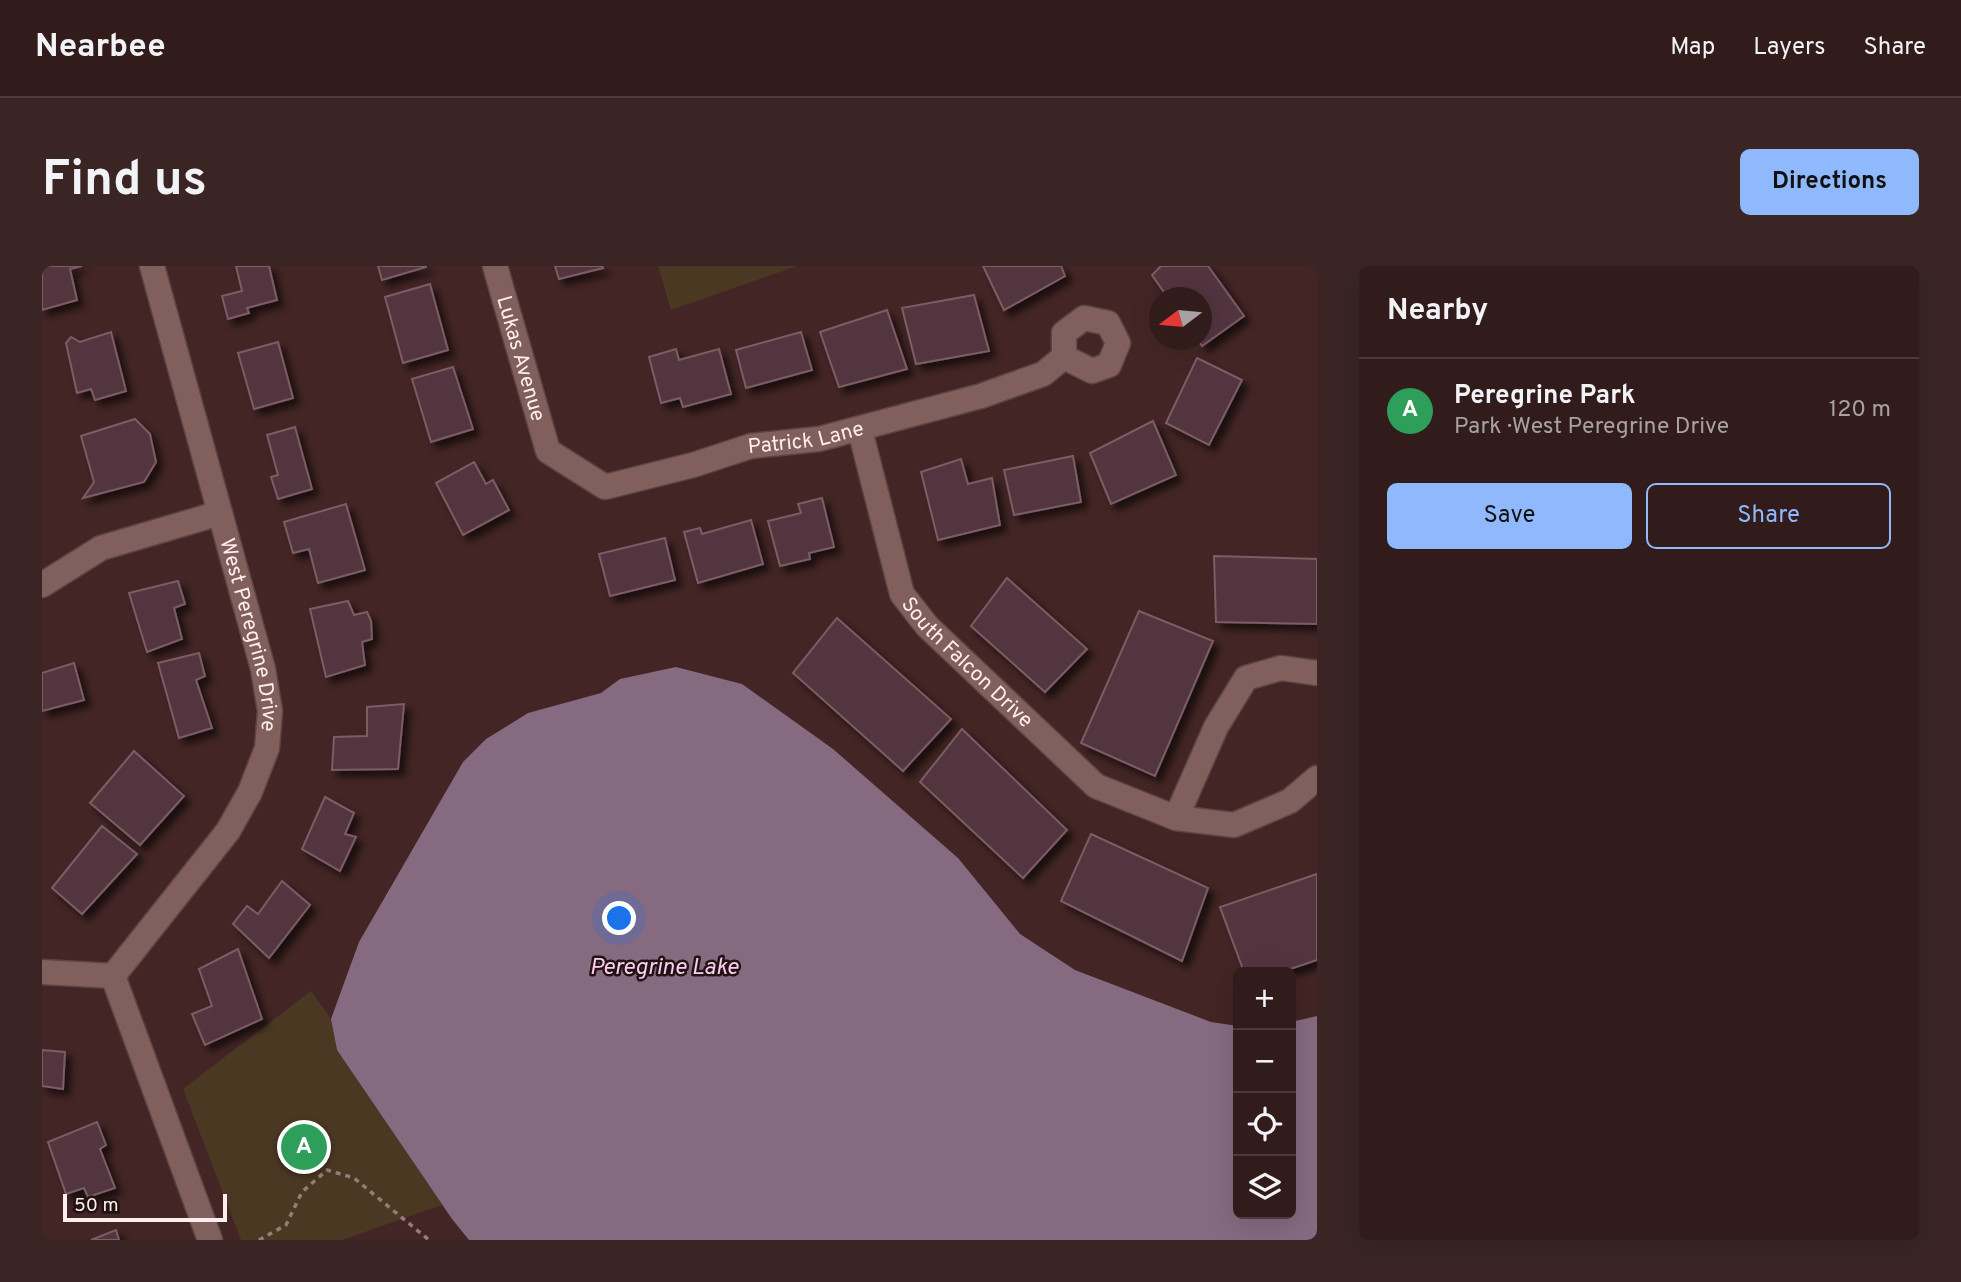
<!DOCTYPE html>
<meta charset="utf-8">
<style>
body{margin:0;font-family:Overpass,sans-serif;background:#3a2524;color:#f1f3f6}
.controls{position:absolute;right:21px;bottom:21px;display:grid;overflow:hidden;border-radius:10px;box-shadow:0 7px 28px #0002}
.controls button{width:63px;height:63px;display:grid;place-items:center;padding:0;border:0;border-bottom:2px solid #4d3a3a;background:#321c1b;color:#f1f3f6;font:35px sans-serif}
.compass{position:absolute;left:1107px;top:21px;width:63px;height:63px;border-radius:50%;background:#321c1b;box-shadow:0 7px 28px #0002;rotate:254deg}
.scale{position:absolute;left:21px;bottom:18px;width:164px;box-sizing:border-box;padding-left:7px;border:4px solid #feeeed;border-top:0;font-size:19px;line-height:24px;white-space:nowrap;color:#feeeed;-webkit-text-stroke:5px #201312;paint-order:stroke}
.you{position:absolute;left:578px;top:653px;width:24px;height:24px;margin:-18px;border:5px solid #fff;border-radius:50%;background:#1a73e8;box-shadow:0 0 0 10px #1a73e833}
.badge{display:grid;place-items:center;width:46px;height:46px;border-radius:50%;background:#8fb8fd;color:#fff;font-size:23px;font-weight:700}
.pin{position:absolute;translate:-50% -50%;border:4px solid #fff;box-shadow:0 2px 7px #0006}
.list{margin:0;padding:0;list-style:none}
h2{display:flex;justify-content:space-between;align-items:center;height:91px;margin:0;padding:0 28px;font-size:30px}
h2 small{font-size:23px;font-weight:400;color:#a8a1a3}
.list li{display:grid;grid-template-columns:46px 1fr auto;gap:21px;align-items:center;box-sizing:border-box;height:105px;padding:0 28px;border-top:2px solid #4d3a3a}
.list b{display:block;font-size:26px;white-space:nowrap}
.list p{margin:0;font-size:23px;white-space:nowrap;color:#a8a1a3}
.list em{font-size:23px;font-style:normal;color:#a8a1a3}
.actions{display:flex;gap:14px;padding:21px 28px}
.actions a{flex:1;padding:16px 0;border:2px solid #8fb8fd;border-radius:10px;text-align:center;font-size:24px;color:#8fb8fd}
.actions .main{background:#8fb8fd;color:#111}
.icon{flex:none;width:38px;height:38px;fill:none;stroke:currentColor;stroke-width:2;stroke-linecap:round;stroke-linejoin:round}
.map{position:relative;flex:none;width:1275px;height:974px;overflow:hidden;border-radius:10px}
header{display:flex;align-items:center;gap:42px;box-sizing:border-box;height:98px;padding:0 35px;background:#321c1b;border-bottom:2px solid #4d3a3a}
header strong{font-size:33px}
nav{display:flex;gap:38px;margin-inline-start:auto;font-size:24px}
.intro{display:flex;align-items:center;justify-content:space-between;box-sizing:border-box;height:168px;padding:0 42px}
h1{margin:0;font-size:49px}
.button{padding:18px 32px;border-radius:10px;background:#8fb8fd;color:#111;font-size:24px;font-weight:700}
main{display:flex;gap:42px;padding:0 42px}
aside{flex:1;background:#321c1b;border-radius:10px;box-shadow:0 7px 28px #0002}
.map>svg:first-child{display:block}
.green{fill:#4a3823}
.water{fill:#866a80}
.building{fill:#52353f;stroke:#7b5b65;stroke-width:2;filter:url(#shadow)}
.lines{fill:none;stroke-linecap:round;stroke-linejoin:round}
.minor-casing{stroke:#5b4443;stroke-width:27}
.path{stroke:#947c7b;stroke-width:3.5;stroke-dasharray:5 5;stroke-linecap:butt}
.minor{stroke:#815f5d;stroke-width:24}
.labels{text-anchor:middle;stroke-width:5;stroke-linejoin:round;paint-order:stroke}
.street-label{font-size:21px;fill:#feeeed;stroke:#201312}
.water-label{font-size:23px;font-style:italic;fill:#fecbf3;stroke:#201312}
</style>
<header>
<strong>Nearbee</strong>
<nav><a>Map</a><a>Layers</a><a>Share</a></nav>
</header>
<div class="intro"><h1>Find us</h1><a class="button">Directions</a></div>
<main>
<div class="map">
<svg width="1275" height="974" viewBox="0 0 1275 974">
<defs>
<filter id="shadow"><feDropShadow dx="6" dy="6" stdDeviation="3.5" flood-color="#0009"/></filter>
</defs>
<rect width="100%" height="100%" fill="#422524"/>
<g class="green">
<polygon points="616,0 755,0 629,44"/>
<polygon points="269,725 289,753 295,784 400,939 300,974 199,974 141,823"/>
</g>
<polygon class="water" points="634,401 700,418 791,483 916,592 978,668 1033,704 1169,756 1196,760 1196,948 1249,948 1249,756 1275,750 1275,974 427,974 410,953 295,784 289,753 317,676 421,496 444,473 486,447 559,427 578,413"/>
<g class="building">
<polygon points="0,0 40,0 28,3 35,34 0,44"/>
<polygon points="194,0 227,0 235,34 205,42 207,47 186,53 180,30 200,25"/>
<polygon points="336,0 384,0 384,1 340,14"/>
<polygon points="513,0 560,0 561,2 517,13"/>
<polygon points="941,0 1019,0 1023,10 962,44"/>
<polygon points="1119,0 1166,0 1202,50 1160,80 1156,74 1160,74 1160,32 1126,32 1110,9"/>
<polygon points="388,18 406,84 361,97 343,31"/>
<polygon points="932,29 947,85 874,98 860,42"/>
<polygon points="845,44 865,103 797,121 778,66"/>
<polygon points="69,66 84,125 53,134 49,123 35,127 24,77 29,71 38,76"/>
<polygon points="759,66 770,104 704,122 694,84"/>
<polygon points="236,76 251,132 212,143 196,87"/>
<polygon points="634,83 637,94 677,83 689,128 641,141 638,132 619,137 607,91"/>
<polygon points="1155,92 1200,114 1167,179 1124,157"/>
<polygon points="411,101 431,163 389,176 370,113"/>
<polygon points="93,153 108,168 114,196 102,216 41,232 52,216 39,170"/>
<polygon points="1111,155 1134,209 1069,238 1048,187"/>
<polygon points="253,161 270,223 236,233 229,211 236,209 225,169"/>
<polygon points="1031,190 1039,236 972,249 962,204"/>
<polygon points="919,193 926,218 950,212 958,259 896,274 879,206"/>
<polygon points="432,196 444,218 451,214 467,244 421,269 394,217"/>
<polygon points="780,232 792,281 767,287 768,293 738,300 726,255 759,247 756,238"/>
<polygon points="304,238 323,304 276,317 267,283 251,287 242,256"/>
<polygon points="709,254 721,298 656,317 642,266 658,262 660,268"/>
<polygon points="623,272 633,314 568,330 557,288"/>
<polygon points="1172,290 1275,293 1275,358 1174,356"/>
<polygon points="965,312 1045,383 1003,426 929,360"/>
<polygon points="136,315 143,338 132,342 140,373 105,386 87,327"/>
<polygon points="306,335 312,349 325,346 329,355 330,373 320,376 323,399 284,411 268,343"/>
<polygon points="1097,345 1171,375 1113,510 1039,477"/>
<polygon points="795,352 909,453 861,505 751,407"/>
<polygon points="157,387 163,410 154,414 170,462 137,472 116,397"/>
<polygon points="32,397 42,434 0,445 0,407"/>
<polygon points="362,438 356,503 290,504 292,471 325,470 325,441"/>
<polygon points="920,463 1025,564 981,612 878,516"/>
<polygon points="92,485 142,530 98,579 48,537"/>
<polygon points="283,531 312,547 303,568 314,571 298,605 260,583"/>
<polygon points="60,560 95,588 40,648 10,622"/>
<polygon points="1049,568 1166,622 1140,695 1019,635"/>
<polygon points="1275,608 1275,694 1239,706 1202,706 1178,641"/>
<polygon points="240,615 268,639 227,692 191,658 205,640 216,648"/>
<polygon points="196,683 220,753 163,779 150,748 170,740 157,703"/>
<polygon points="0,784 23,786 21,823 0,820"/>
<polygon points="55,856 64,879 58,883 73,922 46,931 42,922 24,928 6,876"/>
<polygon points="74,964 77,974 49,974"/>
</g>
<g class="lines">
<g class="minor-casing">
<g id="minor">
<path id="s1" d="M 110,0 L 221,403 L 228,445 L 225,482 L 208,526 L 186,565 L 71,710 L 168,974"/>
<path id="s2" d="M 453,0 L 506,185 L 563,221 L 651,199 L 709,180 L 777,173 L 939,130 L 1001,108 L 1022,91 L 1050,105 L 1067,99 L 1076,77 L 1066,57 L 1042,52 L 1022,67 L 1022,91"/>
<path id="s3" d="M 818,164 L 860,328 L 885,360 L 1054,520 L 1134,552"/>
<polyline points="0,319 59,282 178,247"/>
<polyline points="1275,407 1239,402 1204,412 1174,461 1134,552 1192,559 1248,535 1275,512"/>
<polyline points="0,706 71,710"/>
</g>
</g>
<polyline class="path" points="217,974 244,959 260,926 285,904 312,912 387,974"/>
<use href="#minor" class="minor"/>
</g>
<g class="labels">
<g class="street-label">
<text dy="7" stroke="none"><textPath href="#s2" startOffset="96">Lukas Avenue</textPath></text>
<text dy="7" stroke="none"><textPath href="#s2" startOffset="467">Patrick Lane</textPath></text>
<text dy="7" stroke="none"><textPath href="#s1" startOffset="382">West Peregrine Drive</textPath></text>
<text dy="7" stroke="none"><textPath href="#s3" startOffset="264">South Falcon Drive</textPath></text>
</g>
<g class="water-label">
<text x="622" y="708">Peregrine Lake</text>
</g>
</g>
</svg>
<div class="controls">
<button>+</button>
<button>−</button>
<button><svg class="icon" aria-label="locate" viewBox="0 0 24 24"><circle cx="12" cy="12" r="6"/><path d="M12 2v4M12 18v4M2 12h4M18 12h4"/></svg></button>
<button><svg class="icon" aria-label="layers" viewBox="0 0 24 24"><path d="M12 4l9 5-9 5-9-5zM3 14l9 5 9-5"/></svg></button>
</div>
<svg class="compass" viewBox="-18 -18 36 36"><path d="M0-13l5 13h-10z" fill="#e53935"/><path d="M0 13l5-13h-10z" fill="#a8a1a3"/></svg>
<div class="scale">50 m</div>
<div class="you"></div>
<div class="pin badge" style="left:262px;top:881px;background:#2e9e5b">A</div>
</div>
<aside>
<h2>Nearby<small></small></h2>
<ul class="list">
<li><span class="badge" style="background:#2e9e5b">A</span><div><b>Peregrine Park</b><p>Park · West Peregrine Drive</p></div><em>120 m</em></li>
</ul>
<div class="actions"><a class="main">Save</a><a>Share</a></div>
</aside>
</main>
